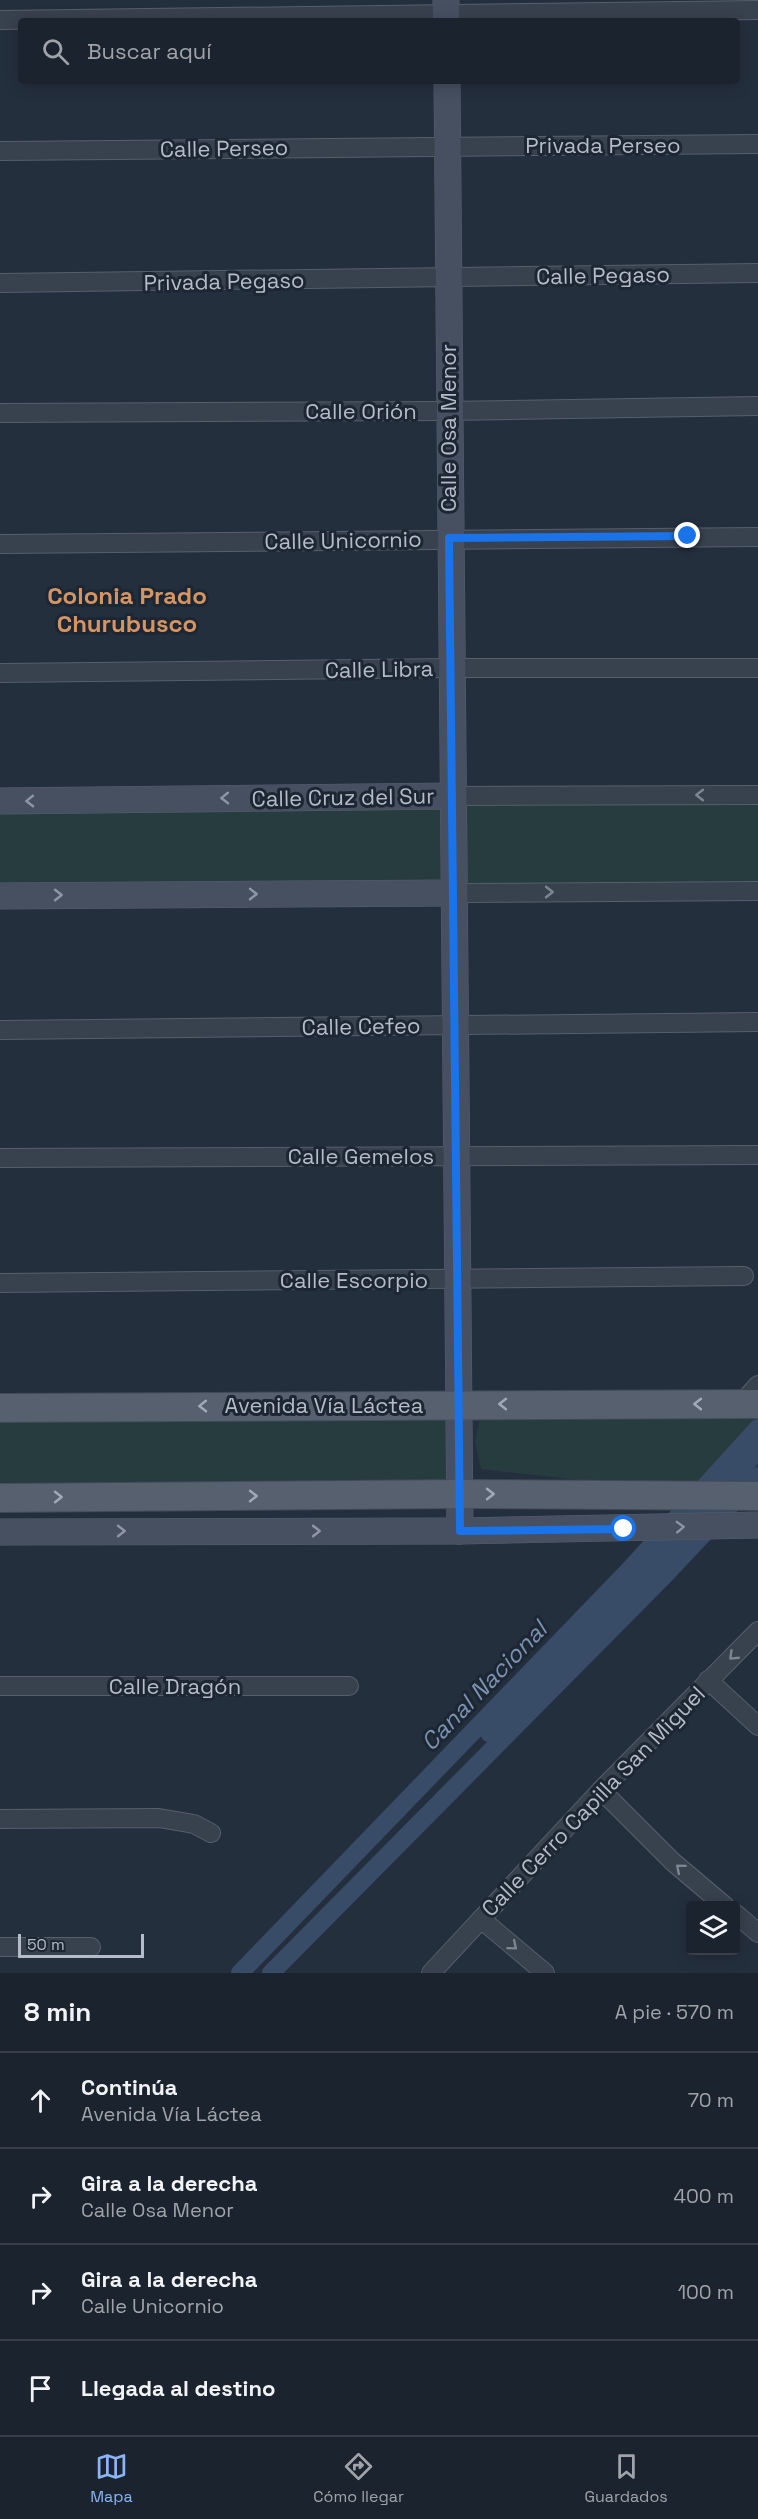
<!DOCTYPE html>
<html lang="es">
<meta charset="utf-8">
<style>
body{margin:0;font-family:"Space Grotesk",sans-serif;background:#242b36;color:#f1f3f6}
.controls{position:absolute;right:18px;bottom:18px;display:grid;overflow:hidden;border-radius:6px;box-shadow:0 3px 15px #0003}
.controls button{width:54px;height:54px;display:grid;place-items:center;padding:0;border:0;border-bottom:2px solid #39404a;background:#1b232e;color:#f1f3f6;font:30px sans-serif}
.scale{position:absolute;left:18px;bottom:15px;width:126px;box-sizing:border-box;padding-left:6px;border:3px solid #b4bcc9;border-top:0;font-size:16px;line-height:21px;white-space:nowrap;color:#b4bcc9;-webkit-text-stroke:4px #1d2633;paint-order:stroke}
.stop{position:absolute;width:18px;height:18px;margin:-14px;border:4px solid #1a73e8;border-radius:50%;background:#fff}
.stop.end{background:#1a73e8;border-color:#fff;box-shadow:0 2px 6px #0008}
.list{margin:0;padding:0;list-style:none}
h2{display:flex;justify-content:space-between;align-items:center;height:78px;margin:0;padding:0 24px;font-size:26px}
h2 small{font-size:20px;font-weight:400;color:#a0a4aa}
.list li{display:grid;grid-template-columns:39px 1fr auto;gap:18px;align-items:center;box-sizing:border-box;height:96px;padding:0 24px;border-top:2px solid #39404a}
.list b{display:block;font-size:22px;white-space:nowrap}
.list p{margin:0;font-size:20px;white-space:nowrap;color:#a0a4aa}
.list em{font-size:20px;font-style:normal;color:#a0a4aa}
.icon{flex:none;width:33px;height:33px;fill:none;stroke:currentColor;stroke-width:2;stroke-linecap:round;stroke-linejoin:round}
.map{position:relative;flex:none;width:758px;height:1973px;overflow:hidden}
.search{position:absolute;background:#1b232e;box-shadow:0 3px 15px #0003;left:18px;right:18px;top:18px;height:66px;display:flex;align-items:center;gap:15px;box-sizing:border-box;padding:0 21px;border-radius:6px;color:#a0a4aa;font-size:22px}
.sheet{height:462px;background:#1b232e}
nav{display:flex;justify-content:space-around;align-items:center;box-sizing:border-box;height:84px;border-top:2px solid #39404a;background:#1b232e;font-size:16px;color:#a0a4aa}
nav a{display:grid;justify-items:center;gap:3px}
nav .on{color:#8ab4f8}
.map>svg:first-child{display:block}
.green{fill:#263c3f}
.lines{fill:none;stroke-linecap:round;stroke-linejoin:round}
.canal{stroke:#394c67;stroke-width:18}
.street-casing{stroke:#565f6c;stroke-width:20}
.secondary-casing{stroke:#565f6c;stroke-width:27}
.primary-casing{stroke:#414a57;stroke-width:30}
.street{stroke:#38414e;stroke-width:18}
.secondary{stroke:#465061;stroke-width:26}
.primary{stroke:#56606e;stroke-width:28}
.oneway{stroke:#7c8592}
.oneway2{stroke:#8e96a5}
.oneway3{stroke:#a1aab7}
.route{stroke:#1a73e8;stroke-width:8}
.labels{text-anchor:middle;stroke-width:6;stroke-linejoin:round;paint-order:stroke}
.street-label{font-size:22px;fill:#b4bcc9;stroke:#1d2633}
.neighbourhood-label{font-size:24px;font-weight:bold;fill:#d59563;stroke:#1d2633}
.water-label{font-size:24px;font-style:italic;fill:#7c92b1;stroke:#1d2633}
</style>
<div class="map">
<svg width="758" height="1973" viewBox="0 0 758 1973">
<rect width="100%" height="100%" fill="#242f3e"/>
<g class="green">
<polygon points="758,800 758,886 0,889 0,805"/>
<polygon points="447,1408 447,1484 0,1488 0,1415"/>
<polygon points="481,1414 758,1415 758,1483 613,1484 481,1469 475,1442"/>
</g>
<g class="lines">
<g class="canal">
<polyline points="489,1733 674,1543 758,1450"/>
<polyline points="240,1973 630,1569 758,1428"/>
<polyline points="271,1973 662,1578 758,1476"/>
</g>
<g class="street-casing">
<g id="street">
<polyline points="0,20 758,10"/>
<polyline points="0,151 758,144"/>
<polyline points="0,283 758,273"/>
<polyline points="0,413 448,411 758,406"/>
<polyline points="0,544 758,537"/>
<polyline points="0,673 450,668 758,668"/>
<polyline points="452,796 758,795"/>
<polyline points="453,893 758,891"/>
<polyline points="0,1030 758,1022"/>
<polyline points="0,1158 758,1155"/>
<polyline points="0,1283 744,1276"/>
<polyline points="741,1404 758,1385"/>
<polyline points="708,1680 758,1726"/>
<polyline points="0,1686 349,1686"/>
<polyline points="601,1790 673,1862 725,1906"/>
<polyline points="0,1819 159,1818 194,1824 211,1833"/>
<polyline points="736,1914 758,1933"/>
<polyline points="481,1919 545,1973"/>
<polyline points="0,1947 91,1947"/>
<polyline points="431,1973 601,1790 758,1631"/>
</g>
</g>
<g class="secondary-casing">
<g id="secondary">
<polyline points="446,0 446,21"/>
<polyline points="447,81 460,1531"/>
<polyline points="0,801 452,796"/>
<polyline points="0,896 453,893"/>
<polyline points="0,1532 460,1531 758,1525"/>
</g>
</g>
<g class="primary-casing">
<g id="primary">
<polyline points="0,1408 758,1404"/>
<polyline points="0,1498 459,1494 758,1496"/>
</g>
</g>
<use href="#street" class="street"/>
<use href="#secondary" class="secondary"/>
<use href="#primary" class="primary"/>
</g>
<defs><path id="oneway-chevron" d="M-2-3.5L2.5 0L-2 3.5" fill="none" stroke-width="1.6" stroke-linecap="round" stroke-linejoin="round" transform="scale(1.5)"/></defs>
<g class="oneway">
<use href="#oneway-chevron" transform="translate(700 795) rotate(180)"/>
<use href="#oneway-chevron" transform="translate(549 892)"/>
<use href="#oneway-chevron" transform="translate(733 1656) rotate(136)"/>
<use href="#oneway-chevron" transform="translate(680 1868) rotate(-140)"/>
<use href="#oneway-chevron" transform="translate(513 1946) rotate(40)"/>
</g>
<g class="oneway2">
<use href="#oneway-chevron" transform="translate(225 798) rotate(179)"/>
<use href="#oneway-chevron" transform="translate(30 801) rotate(179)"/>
<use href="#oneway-chevron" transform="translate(253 894)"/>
<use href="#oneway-chevron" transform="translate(58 895)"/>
<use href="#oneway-chevron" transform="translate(680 1527) rotate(-2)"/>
<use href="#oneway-chevron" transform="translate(121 1531)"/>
<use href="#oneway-chevron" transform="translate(316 1531)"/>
</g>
<g class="oneway3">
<use href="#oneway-chevron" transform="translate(503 1404) rotate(-180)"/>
<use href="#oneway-chevron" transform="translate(698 1404) rotate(-180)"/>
<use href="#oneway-chevron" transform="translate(203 1406) rotate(179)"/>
<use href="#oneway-chevron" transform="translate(490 1494)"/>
<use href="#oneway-chevron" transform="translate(253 1496)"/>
<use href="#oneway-chevron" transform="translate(58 1497)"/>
</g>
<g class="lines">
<polyline class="route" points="624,1529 460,1531 449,538 688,536"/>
</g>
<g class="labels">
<g class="street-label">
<text x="603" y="153">Privada Perseo</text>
<text transform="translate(224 148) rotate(-1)" y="8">Calle Perseo</text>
<text transform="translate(603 275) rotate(-1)" y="8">Calle Pegaso</text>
<text transform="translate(224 281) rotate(-1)" y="8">Privada Pegaso</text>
<text x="361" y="419">Calle Orión</text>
<text transform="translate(448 428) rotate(-90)" y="8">Calle Osa Menor</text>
<text transform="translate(343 540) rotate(-1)" y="8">Calle Unicornio</text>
<text transform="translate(379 669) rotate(-1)" y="8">Calle Libra</text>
<text transform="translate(343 797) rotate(-1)" y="8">Calle Cruz del Sur</text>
<text transform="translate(361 1026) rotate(-1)" y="8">Calle Cefeo</text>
<text x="361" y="1164">Calle Gemelos</text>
<text x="354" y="1288">Calle Escorpio</text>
<text x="324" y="1413">Avenida Vía Láctea</text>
<text x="175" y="1694">Calle Dragón</text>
<text transform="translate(593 1801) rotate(-46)" y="8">Calle Cerro Capilla San Miguel</text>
</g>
<g class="neighbourhood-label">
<text x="127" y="604">Colonia Prado<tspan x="127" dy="28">Churubusco</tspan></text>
</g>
<g class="water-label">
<text transform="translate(484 1686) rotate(-46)" y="8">Canal Nacional</text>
</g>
</g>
</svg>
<div class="controls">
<button><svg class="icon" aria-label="layers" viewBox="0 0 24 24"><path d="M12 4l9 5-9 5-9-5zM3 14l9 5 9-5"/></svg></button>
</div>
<div class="scale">50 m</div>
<div class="stop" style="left:624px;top:1529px"></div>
<div class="stop end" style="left:688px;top:536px"></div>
<div class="search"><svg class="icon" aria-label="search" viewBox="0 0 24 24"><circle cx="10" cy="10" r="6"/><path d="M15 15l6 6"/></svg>Buscar aquí</div>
</div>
<section class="sheet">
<h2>8 min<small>A pie · 570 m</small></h2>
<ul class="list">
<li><svg class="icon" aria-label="ahead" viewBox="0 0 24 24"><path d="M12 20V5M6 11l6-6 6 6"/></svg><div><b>Continúa</b><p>Avenida Vía Láctea</p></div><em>70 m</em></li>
<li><svg class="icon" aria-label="right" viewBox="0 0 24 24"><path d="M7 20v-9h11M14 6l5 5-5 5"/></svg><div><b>Gira a la derecha</b><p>Calle Osa Menor</p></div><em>400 m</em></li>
<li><svg class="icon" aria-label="right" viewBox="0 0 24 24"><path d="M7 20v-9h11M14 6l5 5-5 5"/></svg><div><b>Gira a la derecha</b><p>Calle Unicornio</p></div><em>100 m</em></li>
<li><svg class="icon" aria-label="arrive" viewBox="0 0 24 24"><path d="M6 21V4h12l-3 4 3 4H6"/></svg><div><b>Llegada al destino</b></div></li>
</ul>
</section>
<nav>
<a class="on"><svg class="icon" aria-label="map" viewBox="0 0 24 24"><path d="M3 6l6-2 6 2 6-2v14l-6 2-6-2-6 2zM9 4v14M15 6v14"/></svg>Mapa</a>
<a><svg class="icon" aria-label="directions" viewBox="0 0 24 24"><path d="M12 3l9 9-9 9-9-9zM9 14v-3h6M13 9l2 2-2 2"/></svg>Cómo llegar</a>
<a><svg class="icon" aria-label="saved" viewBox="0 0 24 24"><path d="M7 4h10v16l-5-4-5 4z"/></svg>Guardados</a>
</nav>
